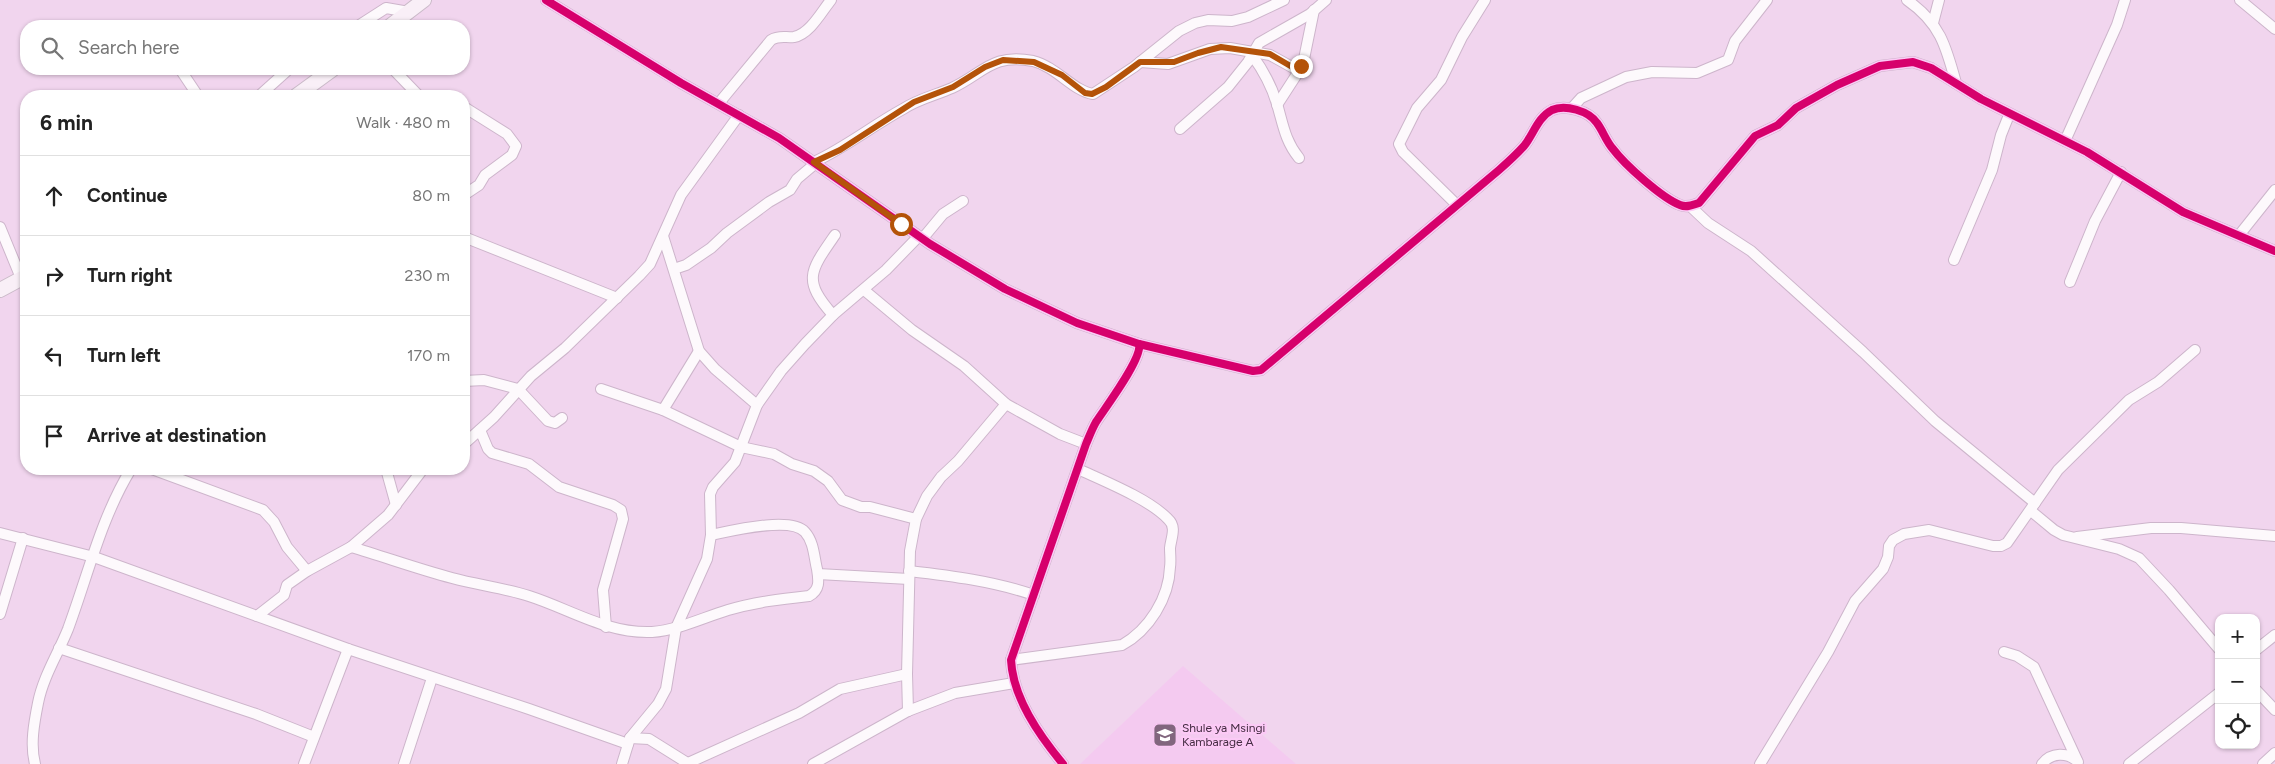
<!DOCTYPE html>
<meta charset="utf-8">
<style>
body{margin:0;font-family:Figtree,sans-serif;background:#f2f2f2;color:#222}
.controls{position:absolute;right:15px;bottom:15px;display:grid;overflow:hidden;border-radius:10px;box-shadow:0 1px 4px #0004}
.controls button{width:45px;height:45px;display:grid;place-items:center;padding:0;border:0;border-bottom:1px solid #e0e0e0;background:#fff;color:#222;font:25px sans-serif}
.stop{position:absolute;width:15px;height:15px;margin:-11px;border:4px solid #b45309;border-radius:50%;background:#fff}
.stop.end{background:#b45309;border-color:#fff;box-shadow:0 1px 5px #0008}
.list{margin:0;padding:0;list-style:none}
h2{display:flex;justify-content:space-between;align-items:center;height:65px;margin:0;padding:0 20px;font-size:21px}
h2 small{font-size:16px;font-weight:400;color:#767676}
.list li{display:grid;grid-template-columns:32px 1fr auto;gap:15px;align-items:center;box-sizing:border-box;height:80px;padding:0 20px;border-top:1px solid #e0e0e0}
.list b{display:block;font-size:19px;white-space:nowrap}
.list em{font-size:16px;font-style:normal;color:#767676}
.icon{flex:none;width:28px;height:28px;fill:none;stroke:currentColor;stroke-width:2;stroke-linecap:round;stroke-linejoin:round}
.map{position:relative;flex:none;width:2275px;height:764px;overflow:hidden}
.search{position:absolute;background:#fff;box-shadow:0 1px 4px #0004;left:20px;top:20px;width:450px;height:55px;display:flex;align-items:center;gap:12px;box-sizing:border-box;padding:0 18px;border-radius:20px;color:#767676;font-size:19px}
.panel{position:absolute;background:#fff;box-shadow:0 1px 4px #0004;left:20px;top:90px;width:450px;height:385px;border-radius:20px}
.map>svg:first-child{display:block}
.built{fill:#f4caf0}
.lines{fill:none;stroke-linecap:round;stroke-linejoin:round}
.minor-casing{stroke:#cdb5cb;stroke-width:12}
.major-casing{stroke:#cabac8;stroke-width:16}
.minor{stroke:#fdf9fc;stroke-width:10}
.major{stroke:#f9eff7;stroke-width:14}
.cycleway-casing{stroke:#fccaf6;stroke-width:11}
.cycleway{stroke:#d6006c;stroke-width:8}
.route{stroke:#b45309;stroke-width:6}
.labels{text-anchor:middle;stroke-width:4.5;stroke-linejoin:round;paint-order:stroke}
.poi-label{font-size:12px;fill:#442b42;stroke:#fccaf6;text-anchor:start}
</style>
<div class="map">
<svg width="2275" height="764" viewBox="0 0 2275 764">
<rect width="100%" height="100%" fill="#f1d5ee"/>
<polygon class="built" points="1183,666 1296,764 1080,764"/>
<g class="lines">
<g class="minor-casing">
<g id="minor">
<path d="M 546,0 L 681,83 L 779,138 L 930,244 L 1005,289 L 1077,323 L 1139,344 C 1143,358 1105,408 1096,422 C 1092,429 1089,437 1086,444 L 1011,660 C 1013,698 1039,735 1063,764"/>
<path d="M 1907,0 C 1940,23 1946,46 1956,83"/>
<polyline points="2240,0 2275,29"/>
<polyline points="1933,23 1939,0"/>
<polyline points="358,26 386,8 409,12"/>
<path d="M 1252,55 C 1263,70 1272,87 1277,104 C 1283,124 1285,141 1299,158"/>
<polyline points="1140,62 1168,64 1210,49 1230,48 1270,55 1299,71"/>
<polyline points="180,69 198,96"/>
<polyline points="393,69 419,96"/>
<polyline points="259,96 289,69"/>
<path d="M 719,103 L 771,40 C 779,35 786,38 794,37 C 810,34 822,11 831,0"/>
<polyline points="1277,105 1299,71 1304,59 1314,10"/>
<polyline points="464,107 507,134 516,146 512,155 485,175 479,185 464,195"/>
<polyline points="1572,108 1581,98 1626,77 1652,72 1697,73 1728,60 1735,41 1767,0"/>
<polyline points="1180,129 1228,87 1248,62 1259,43 1310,14 1326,0"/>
<polyline points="2065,141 2117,25 2125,0"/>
<path d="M 814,162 C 846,147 872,126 903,109 C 918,99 936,95 952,88 C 984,73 992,53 1033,61 C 1057,67 1073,91 1093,94 L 1134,67 L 1179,31 L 1195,23 L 1208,20 L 1232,21 L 1248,17 L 1284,0"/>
<polyline points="1457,205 1403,152 1399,144 1417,108 1441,80 1462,37 1485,0"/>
<polyline points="1690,206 1708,223 1751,251 1863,352 1935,421 2035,503"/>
<polyline points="0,227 21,278"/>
<polyline points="2240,234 2275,190"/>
<polyline points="663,236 699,351 715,369 757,405"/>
<polyline points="464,237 617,298"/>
<polyline points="923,238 943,214 963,201"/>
<polyline points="1954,260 1992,170 2001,135 2009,115"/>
<polyline points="674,269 686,265 711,248 727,233 769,202 790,190 797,179 816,163"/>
<polyline points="2070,282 2095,221 2121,172"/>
<polyline points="864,290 912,330 964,366 1006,404 1060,434 1086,444"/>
<path d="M 833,315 C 802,280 810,271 835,235"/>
<path d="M 1139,344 L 1253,371 L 1261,370 L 1499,170 C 1507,163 1516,155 1524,146 C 1533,135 1538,117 1552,110 C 1565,104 1589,111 1597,123 C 1603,131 1606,141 1613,149 C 1625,165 1662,198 1680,205 C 1687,208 1693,205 1699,203 L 1755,136 L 1778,125 L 1796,108 L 1837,85 L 1880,66 L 1913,62 L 1931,68 L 1981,99 L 2087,152 L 2183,212 L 2275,251"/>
<polyline points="464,381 484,380 518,389 548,421 555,423 562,418"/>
<polyline points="601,389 663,410 741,447 774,454 792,464 814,471 828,481 842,500 861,507 870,507 916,519"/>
<polyline points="663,410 699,351"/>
<polyline points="480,430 488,449 492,453 529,464 559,487 613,505 621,510 623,519 603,590 606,627"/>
<polyline points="464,444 494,417 531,376 565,348 639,276 650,264 681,195 739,115"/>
<polyline points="152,469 263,510 274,522 287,547 307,571"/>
<polyline points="386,469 396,505"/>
<polyline points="2031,511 2054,530 2063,535 2119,549 2139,558 2169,590 2219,649"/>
<polyline points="0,533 94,557 348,649 529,709 628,744"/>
<polyline points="2077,537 2151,528 2181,528 2275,536"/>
<path d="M 351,547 C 385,557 418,569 452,578 C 478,585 504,588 529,596 C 570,609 607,634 652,632 C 678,630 702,618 728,610 C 755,602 781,599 809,596 C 820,590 819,581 817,569 C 814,557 814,542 805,532 C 791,516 731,531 711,535"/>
<path d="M 909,571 C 952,576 993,581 1034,595"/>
<polyline points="818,574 909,579"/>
<polyline points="0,614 23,538"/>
<polyline points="257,616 284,595 287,585 307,571 351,547 388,515 423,469"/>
<polyline points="59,648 256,714 314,737"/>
<polyline points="2256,650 2275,635"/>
<polyline points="2004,652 2017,656 2034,667 2077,760"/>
<path d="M 1011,660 L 1122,645 C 1149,630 1169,598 1170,567 C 1171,561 1170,554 1170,548 C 1171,538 1177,527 1168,519 C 1149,499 1104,481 1078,469"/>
<polyline points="2256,690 2275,710"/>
<polyline points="908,711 907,674 910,551 916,519 927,496 941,477 958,461 1006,404"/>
<polyline points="630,738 649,739 689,764"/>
<polyline points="688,763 799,713 840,689 907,674"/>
<path d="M 35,764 C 30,745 34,723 38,703 C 43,677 58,654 68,629 C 88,575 101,518 131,469"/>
<polyline points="304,764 348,649"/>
<polyline points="404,764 432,678"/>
<polyline points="622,764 630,738 658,704 666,689 676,628 707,559 711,535 710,494 713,487 735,462 757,405 781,371 805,344 833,315 886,270 919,236"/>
<polyline points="813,764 908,711 955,693 1014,683"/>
<polyline points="1760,764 1828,652 1855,601 1883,569 1888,557 1889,546 1893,540 1904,534 1929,530 1993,546 2001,546 2007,543 2058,470 2129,400 2158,382 2195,350"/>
<path d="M 2042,764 C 2051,752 2068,752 2078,762"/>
<polyline points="2129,764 2219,693"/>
<polyline points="2263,764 2275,753"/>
</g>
</g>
<g class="major-casing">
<g id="major">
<polyline points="390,26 424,0"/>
<polyline points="296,96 333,69"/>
<polyline points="0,290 26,276"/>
</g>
</g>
<use href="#minor" class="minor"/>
<use href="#major" class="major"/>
<g class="cycleway-casing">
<g id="cycleway">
<path d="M 546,0 L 681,83 L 779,138 L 930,244 L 1005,289 L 1077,323 L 1139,344 C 1143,358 1105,408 1096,422 C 1092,429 1089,437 1086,444 L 1011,660 C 1013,698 1039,735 1063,764"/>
<path d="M 1139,344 L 1253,371 L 1261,370 L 1499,170 C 1507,163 1516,155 1524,146 C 1533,135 1538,117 1552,110 C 1565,104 1589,111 1597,123 C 1603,131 1606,141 1613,149 C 1625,165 1662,198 1680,205 C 1687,208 1693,205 1699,203 L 1755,136 L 1778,125 L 1796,108 L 1837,85 L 1880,66 L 1913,62 L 1931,68 L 1981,99 L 2087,152 L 2183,212 L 2275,251"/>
</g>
</g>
<use href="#cycleway" class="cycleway"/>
</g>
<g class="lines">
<polyline class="route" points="901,224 814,162 840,150 914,102 953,87 985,67 1003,60 1034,62 1062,75 1085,93 1092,94 1106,87 1140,62 1174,62 1198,53 1221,47 1270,54 1299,71 1301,66"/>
</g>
<defs>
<g id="school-square" transform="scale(1.25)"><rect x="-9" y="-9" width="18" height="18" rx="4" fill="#81667e" stroke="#fccaf6"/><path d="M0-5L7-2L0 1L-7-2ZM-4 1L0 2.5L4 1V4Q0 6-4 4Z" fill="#fff"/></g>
</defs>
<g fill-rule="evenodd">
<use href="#school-square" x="1165" y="735"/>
</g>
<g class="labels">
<g class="poi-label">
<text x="1182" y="732">Shule ya Msingi<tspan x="1182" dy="14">Kambarage A</tspan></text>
</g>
</g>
</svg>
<div class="controls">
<button>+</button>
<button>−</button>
<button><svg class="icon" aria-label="locate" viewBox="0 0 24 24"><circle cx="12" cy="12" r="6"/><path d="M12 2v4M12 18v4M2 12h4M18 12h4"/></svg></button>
</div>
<div class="stop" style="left:901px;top:224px"></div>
<div class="stop end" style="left:1301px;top:66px"></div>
<div class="search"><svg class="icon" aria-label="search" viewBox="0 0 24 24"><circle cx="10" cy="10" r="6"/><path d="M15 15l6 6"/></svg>Search here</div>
<section class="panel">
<h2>6 min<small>Walk · 480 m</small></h2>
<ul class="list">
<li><svg class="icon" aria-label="ahead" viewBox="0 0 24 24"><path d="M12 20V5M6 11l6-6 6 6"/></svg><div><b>Continue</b></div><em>80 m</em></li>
<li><svg class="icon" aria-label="right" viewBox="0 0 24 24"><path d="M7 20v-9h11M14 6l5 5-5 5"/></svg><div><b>Turn right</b></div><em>230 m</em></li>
<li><svg class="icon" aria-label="left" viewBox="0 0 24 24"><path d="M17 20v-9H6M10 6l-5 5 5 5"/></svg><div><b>Turn left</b></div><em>170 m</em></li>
<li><svg class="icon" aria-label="arrive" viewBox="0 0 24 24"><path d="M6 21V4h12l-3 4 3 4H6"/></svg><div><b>Arrive at destination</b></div></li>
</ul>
</section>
</div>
